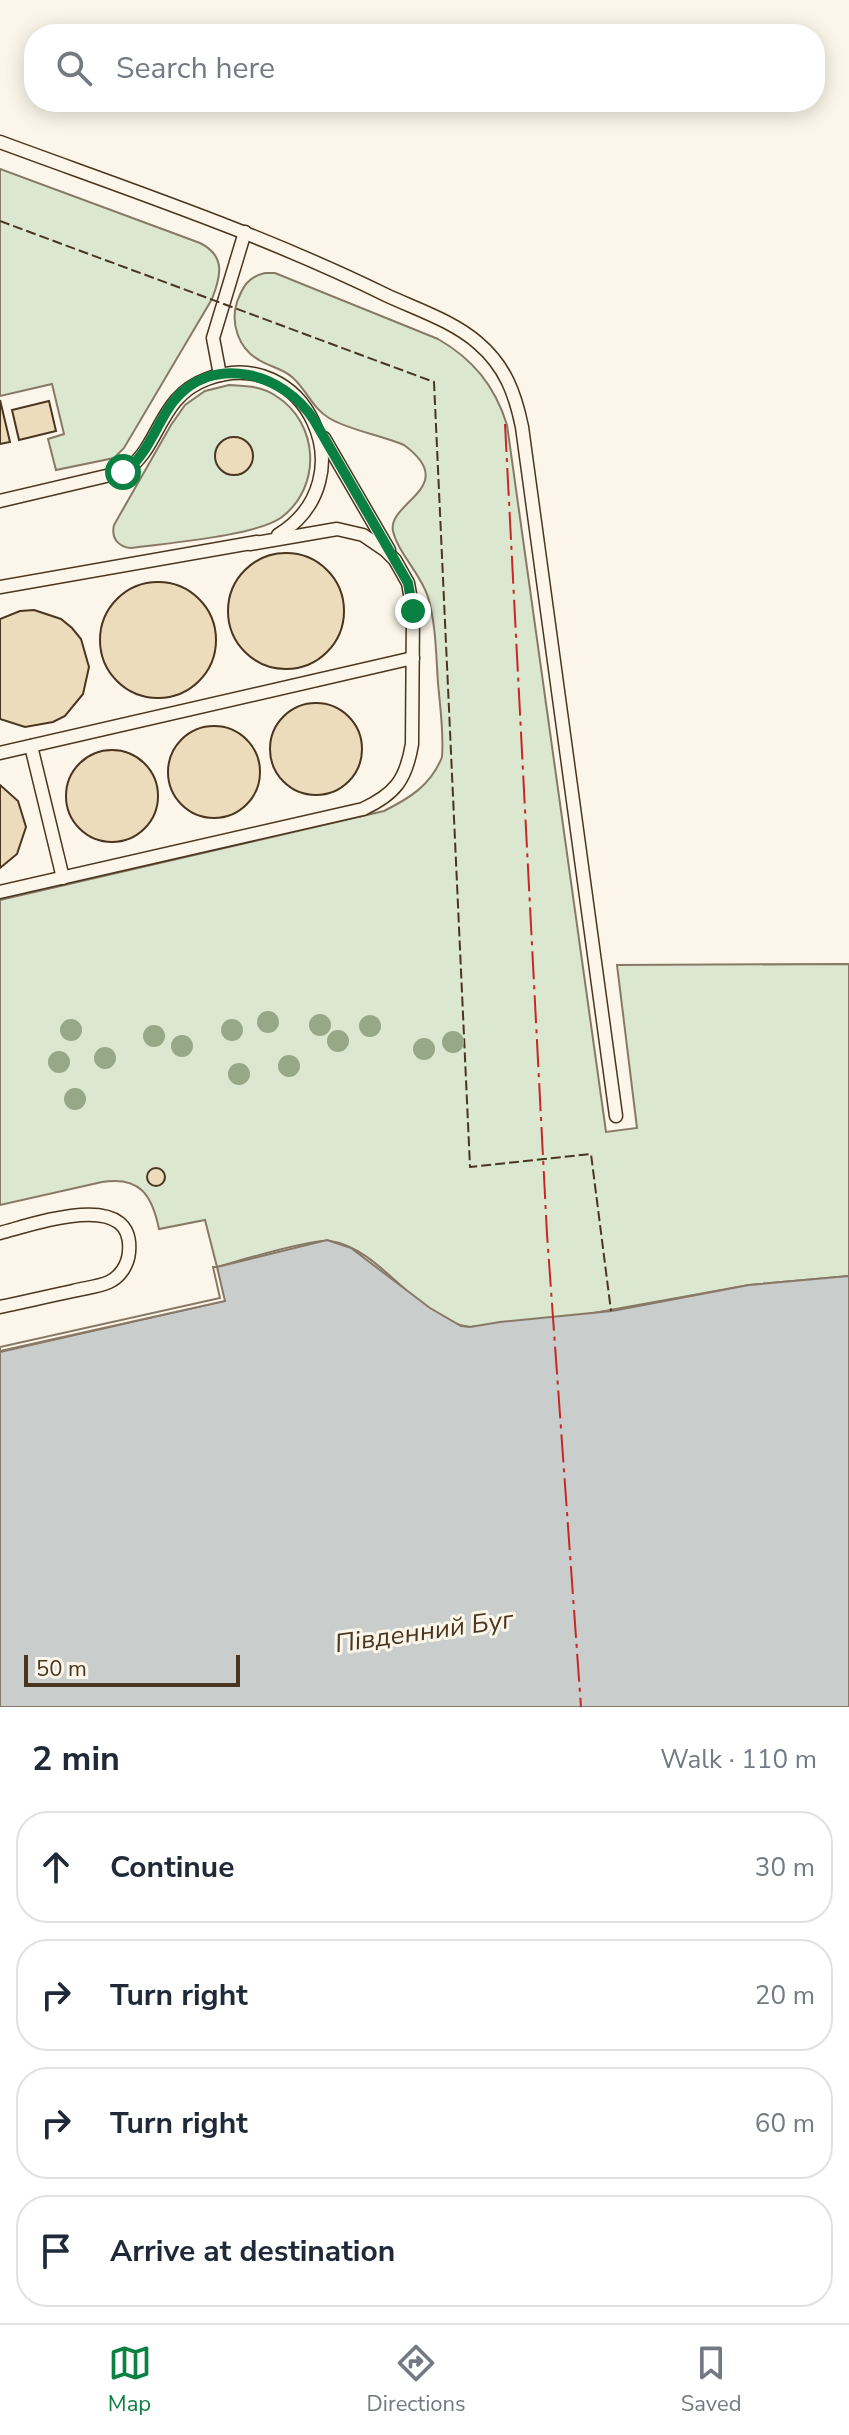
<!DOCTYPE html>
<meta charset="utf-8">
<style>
body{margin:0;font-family:"Nunito Sans",sans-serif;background:#f6f6f7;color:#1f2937}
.scale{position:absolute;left:24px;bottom:20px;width:216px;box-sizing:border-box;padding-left:8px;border:4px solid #4a3520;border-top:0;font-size:22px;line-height:28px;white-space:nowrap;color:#4a3520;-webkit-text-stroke:6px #fbf6e9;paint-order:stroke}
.stop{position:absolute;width:24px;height:24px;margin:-18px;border:6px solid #0b8043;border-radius:50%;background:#fff}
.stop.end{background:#0b8043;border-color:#fff;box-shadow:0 2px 8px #0008}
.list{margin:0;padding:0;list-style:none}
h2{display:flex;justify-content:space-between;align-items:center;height:104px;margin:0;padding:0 32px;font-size:34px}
h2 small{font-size:26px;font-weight:400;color:#747a83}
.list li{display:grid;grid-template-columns:52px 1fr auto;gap:24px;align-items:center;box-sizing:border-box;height:112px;margin:0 16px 16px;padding:0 16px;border:2px solid #e0e1e3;border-radius:32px}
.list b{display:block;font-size:30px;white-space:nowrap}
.list em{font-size:26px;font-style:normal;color:#747a83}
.icon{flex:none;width:44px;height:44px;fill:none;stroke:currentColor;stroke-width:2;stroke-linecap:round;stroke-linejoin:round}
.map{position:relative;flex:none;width:849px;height:1707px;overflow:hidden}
.search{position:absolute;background:#fff;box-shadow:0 4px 20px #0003;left:24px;right:24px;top:24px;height:88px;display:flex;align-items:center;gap:20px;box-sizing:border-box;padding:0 28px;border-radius:32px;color:#747a83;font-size:30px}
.sheet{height:616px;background:#fff}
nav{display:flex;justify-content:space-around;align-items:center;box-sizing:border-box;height:112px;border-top:2px solid #e0e1e3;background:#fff;font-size:22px;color:#747a83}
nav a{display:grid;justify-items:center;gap:4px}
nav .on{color:#0b8043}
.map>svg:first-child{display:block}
.green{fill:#dce7d0;stroke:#887966;stroke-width:2}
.water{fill:#c9cecd;stroke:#887966;stroke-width:2}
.pier{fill:#fbf6e9;stroke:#887966;stroke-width:2}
.building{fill:#ecdcbc;stroke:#4a3520;stroke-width:2}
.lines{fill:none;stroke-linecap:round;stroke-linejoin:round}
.service-casing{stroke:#4a3520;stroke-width:15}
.service{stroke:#fbf6e9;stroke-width:12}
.fence{stroke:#4a3520;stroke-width:2;stroke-dasharray:10 4;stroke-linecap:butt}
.power{stroke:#c62828;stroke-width:2;stroke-dasharray:28 6 4 6;stroke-linecap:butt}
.tree{fill:#96a887}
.route{stroke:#0b8043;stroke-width:10}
.labels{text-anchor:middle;stroke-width:6;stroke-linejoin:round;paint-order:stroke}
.water-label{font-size:26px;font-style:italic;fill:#4a3520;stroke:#fbf6e9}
</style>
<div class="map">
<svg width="849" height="1707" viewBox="0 0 849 1707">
<rect width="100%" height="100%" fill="#fbf6e9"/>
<g class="green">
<path d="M 0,169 L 200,243 C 226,256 221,276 212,299 L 124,448 L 114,458 L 56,470 L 48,439 L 64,434 L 52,384 L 0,396 Z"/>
<path d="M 265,273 L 275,273 L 438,339 C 473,359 495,386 507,425 L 606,1132 L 637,1128 L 617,965 L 849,964 L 849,1276 L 749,1285 L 577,1316 L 470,1327 C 418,1322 382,1248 330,1241 C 314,1238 238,1261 217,1267 L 205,1220 L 159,1229 C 152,1195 140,1176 102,1182 L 0,1205 L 0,900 L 384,811 C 410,798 431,785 442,757 C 444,732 440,707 438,683 C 436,655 436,624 428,597 C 421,574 398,553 393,531 C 387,502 461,487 404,445 C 381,435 348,430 329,418 C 312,408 307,390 292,377 C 282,368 270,367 259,360 C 239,349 230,324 237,302 C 243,286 248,277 265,273 Z"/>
<path d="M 229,385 C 246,386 262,386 276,396 C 319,423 322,486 282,517 C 257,536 166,543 131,548 C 118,547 111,538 114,525 L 171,425 L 185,405 L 205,391 Z"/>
</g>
<polygon class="water" points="327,1240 351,1248 430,1308 461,1326 470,1327 500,1322 612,1311 749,1285 849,1276 849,1707 0,1707 0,1352 224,1301 217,1267"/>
<polygon class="pier" points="213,1267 217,1267 225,1301 0,1351 0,1347 220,1298"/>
<g class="building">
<polygon points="0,400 10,442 0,444"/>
<polygon points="49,401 56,431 19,440 12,410"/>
<circle cx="234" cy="456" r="19"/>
<circle cx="286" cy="611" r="58"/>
<circle cx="158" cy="640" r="58"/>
<polygon points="34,610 61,619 72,628 81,639 89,667 83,694 65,716 53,722 25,727 0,719 0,619 20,611"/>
<circle cx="316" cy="749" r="46"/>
<circle cx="214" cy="772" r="46"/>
<circle cx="112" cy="796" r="46"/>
<polygon points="0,785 18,801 26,827 17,854 0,868"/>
<circle cx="156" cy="1177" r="9"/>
</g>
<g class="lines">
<g class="service-casing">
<g id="service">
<path d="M 0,142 C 130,190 262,234 386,295 C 416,309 453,321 478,343 C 505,366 515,393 522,427 L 616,1116"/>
<polyline points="220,375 213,338 245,232"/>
<polyline points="324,438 389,550"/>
<path d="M 0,501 L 123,472 C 160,451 157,397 207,379 C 305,342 369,479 278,535"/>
<polyline points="0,587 257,542"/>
<polyline points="31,746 63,878"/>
<polyline points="0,753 413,658"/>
<path d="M 0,892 L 363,809 C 395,794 406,780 412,744 L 413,611 L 408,583 L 395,560 L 385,550 L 363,535 L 337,529 L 250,544"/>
<path d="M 0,1233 C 32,1225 135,1187 129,1252 C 128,1265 120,1277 109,1282 C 98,1287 84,1288 73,1291 C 49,1296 24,1302 0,1307"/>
</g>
</g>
<use href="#service" class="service"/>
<polyline class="fence" points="0,221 434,382 470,1167 591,1154 611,1311"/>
<polyline class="power" points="505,424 547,1234 581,1707"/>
</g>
<g class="tree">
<circle cx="268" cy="1022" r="11"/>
<circle cx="320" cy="1025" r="11"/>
<circle cx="370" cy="1026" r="11"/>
<circle cx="71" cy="1030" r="11"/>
<circle cx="232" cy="1030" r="11"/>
<circle cx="154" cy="1036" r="11"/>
<circle cx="338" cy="1041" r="11"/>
<circle cx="453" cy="1042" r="11"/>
<circle cx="182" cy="1046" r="11"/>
<circle cx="424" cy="1049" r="11"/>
<circle cx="105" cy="1058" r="11"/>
<circle cx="59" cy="1062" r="11"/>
<circle cx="289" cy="1066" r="11"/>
<circle cx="239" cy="1074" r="11"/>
<circle cx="75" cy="1099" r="11"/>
</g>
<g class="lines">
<path class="route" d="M 123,472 C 147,458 156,424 173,402 C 212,352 284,373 314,420 L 408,583 L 413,611"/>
</g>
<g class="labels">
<g class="water-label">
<text transform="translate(424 1631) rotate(-8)" y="9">Південний Буг</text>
</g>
</g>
</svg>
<div class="scale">50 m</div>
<div class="stop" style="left:123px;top:472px"></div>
<div class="stop end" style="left:413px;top:611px"></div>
<div class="search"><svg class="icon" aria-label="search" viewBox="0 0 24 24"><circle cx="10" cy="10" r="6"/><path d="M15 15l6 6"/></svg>Search here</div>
</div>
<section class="sheet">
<h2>2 min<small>Walk · 110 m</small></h2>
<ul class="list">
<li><svg class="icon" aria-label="ahead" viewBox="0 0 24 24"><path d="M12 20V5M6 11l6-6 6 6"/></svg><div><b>Continue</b></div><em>30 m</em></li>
<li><svg class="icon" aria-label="right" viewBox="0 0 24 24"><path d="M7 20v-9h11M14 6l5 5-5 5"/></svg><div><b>Turn right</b></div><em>20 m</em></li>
<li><svg class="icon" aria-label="right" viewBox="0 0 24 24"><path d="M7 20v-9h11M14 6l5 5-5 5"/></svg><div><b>Turn right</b></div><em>60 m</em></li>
<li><svg class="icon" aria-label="arrive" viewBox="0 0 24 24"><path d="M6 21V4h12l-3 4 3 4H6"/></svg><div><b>Arrive at destination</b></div></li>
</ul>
</section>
<nav>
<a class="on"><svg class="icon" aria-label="map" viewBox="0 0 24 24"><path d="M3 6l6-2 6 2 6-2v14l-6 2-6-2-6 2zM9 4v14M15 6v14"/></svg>Map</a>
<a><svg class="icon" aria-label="directions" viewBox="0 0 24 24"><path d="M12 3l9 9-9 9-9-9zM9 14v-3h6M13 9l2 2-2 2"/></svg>Directions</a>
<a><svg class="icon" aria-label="saved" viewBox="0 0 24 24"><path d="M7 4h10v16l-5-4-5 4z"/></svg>Saved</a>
</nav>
